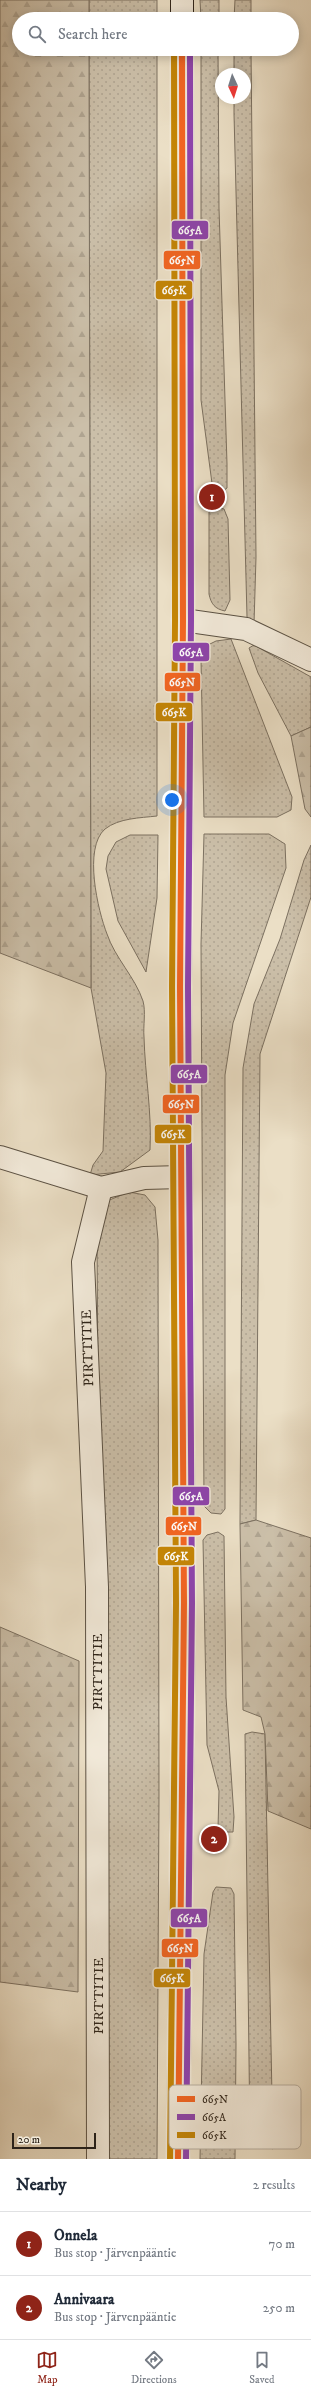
<!DOCTYPE html>
<meta charset="utf-8">
<style>
body{margin:0;font-family:"IM FELL DW Pica",serif;background:#f2f2f3;color:#1f2937}
.compass{position:absolute;left:215px;top:68px;width:36px;height:36px;border-radius:50%;background:#fff;box-shadow:0 2px 10px #0003;rotate:176deg}
.scale{position:absolute;left:12px;bottom:10px;width:84px;box-sizing:border-box;padding-left:4px;border:2px solid #2d2319;border-top:0;font-size:11px;line-height:14px;white-space:nowrap;color:#2d2319;-webkit-text-stroke:3px #f2eada;paint-order:stroke}
.you{position:absolute;left:172px;top:800px;width:14px;height:14px;margin:-10px;border:3px solid #fff;border-radius:50%;background:#1a73e8;box-shadow:0 0 0 6px #1a73e833}
.badge{display:grid;place-items:center;width:26px;height:26px;border-radius:50%;background:#8f2418;color:#fff;font-size:13px;font-weight:700}
.pin{position:absolute;translate:-50% -50%;border:2px solid #fff;box-shadow:0 1px 4px #0006}
.list{margin:0;padding:0;list-style:none}
h2{display:flex;justify-content:space-between;align-items:center;height:52px;margin:0;padding:0 16px;font-size:17px}
h2 small{font-size:13px;font-weight:400;color:#747a83}
.list li{display:grid;grid-template-columns:26px 1fr auto;gap:12px;align-items:center;box-sizing:border-box;height:64px;padding:0 16px;border-top:1px solid #e0e1e3}
.list b{display:block;font-size:15px;white-space:nowrap}
.list p{margin:0;font-size:13px;white-space:nowrap;color:#747a83}
.list em{font-size:13px;font-style:normal;color:#747a83}
.icon{flex:none;width:22px;height:22px;fill:none;stroke:currentColor;stroke-width:2;stroke-linecap:round;stroke-linejoin:round}
.map{position:relative;flex:none;width:311px;height:2159px;overflow:hidden}
.search{position:absolute;background:#fff;box-shadow:0 2px 10px #0003;left:12px;right:12px;top:12px;height:44px;display:flex;align-items:center;gap:10px;box-sizing:border-box;padding:0 14px;border-radius:22px;color:#747a83;font-size:15px}
.sheet{height:180px;background:#fff}
nav{display:flex;justify-content:space-around;align-items:center;box-sizing:border-box;height:56px;border-top:1px solid #e0e1e3;background:#fff;font-size:11px;color:#747a83}
nav a{display:grid;justify-items:center;gap:2px}
nav .on{color:#8f2418}
.map>svg:first-child{display:block}
.green{fill:url(#green-dots);stroke:#7c7161}
.forest{fill:url(#forest-firs);stroke:#7c7161}
.lines{fill:none;stroke-linecap:round;stroke-linejoin:round}
.street-casing{stroke:#5c5244;stroke-width:24}
.secondary-casing{stroke:#2d2319;stroke-width:24}
.street{stroke:#f2eada;stroke-width:22}
.secondary{stroke:#f2eada;stroke-width:22}
.bus-1-casing{stroke:#f2eada;stroke-width:9}
.bus-2-casing{stroke:#f2eada;stroke-width:9}
.bus-3-casing{stroke:#f2eada;stroke-width:9}
.bus-1{stroke:#f26522;stroke-width:6}
.bus-2{stroke:#8e44ad;stroke-width:6}
.bus-3{stroke:#c48506;stroke-width:6}
.labels{text-anchor:middle;stroke-width:3;stroke-linejoin:round;paint-order:stroke}
.street-label{font-size:14px;fill:#2d2319;stroke:#f2eada}
.key{fill:#f2eada;stroke:#b7aea0;stroke-width:1}
.key-label{font-size:11px;fill:#2d2319}
.line-badge{stroke:#f2eada;stroke-width:1.5}
.badge-label{font-size:11px;text-anchor:middle;font-weight:bold;fill:#fff}
</style>
<div class="map">
<svg width="311" height="2159" viewBox="0 0 311 2159">
<defs>
<pattern id="green-dots" width="8" height="8" patternUnits="userSpaceOnUse"><rect width="8" height="8" fill="#cbbfa9"/><path d="M2 2h.1M6 6h.1" fill="none" stroke="#afa491" stroke-width="1.8" stroke-linecap="round"/></pattern>
<pattern id="forest-firs" width="22" height="20" patternUnits="userSpaceOnUse"><rect width="22" height="20" fill="#cbbfa9"/><path d="M5 1l3.5 6h-7zM16 11l3.5 6h-7z" fill="#afa491"/></pattern>
</defs>
<rect width="100%" height="100%" fill="#ebdfc6"/>
<filter id="stains"><feTurbulence type="fractalNoise" baseFrequency=".005" numOctaves="4"/><feColorMatrix values="0 0 0 0 .2 0 0 0 0 .09 0 0 0 0 .02 0 0 0 .5 -.17"/></filter>
<radialGradient id="worn" r=".72"><stop offset=".6" stop-color="#630" stop-opacity="0"/><stop offset="1" stop-color="#630" stop-opacity=".3"/></radialGradient>
<g class="green">
<rect x="89" y="0" width="68" height="19"/>
<polygon points="200,0 219,0 219,19 201,19"/>
<polygon points="235,0 251,0 251,19 234,19"/>
<path d="M 89,49 L 157,49 L 157,816 C 140,818 119,818 105,829 C 83,848 98,911 107,934 C 115,958 135,977 143,1001 C 146,1012 143,1026 144,1037 C 145,1075 152,1112 150,1150 L 120,1172 L 90,1175 L 93,1165 L 103,1151 L 106,1073 L 91,988 Z"/>
<polygon points="201,49 218,49 219,208 227,464 227,488 220,493 213,491 201,400"/>
<polygon points="234,49 251,49 256,557 254,624 247,617 234,114 234,98 245,98 245,74 234,74"/>
<path d="M 216,507 L 224,509 L 228,519 L 230,600 L 225,611 C 215,609 211,604 209,594 L 209,512 Z"/>
<polygon points="231,639 292,797 291,810 277,817 204,817 201,659 206,646 216,641"/>
<polygon points="254,645 311,677 311,727 291,736 258,673 249,648"/>
<polygon points="204,834 269,834 285,844 286,868 233,1023 225,1075 225,1509 221,1514 211,1513 204,1506 201,944"/>
<polygon points="130,835 158,835 157,898 146,972 118,921 106,869 108,856 116,842"/>
<polygon points="311,845 311,897 260,1054 256,1520 240,1524 243,1068 254,1004 280,939 304,860"/>
<polygon points="129,1192 145,1195 155,1207 158,1240 159,1795 157,2159 104,2159 109,1715 98,1388 97,1239 107,1201"/>
<polygon points="218,1532 224,1536 226,1697 234,1817 233,1832 226,1832 218,1828 219,1791 207,1745 203,1540 207,1535"/>
<polygon points="252,1732 265,1734 273,2149 250,2139 245,1734"/>
<polygon points="216,1887 231,1888 234,1894 236,2044 235,2159 200,2159 204,1954 213,1892"/>
</g>
<g class="forest">
<polygon points="0,0 89,0 89,19 19,19 19,49 89,49 91,988 0,953"/>
<polygon points="311,727 311,817 305,809 291,736"/>
<polygon points="256,1520 311,1538 311,1829 268,1811 265,1734 261,1717 243,1710 240,1524"/>
<polygon points="0,1627 79,1661 78,1992 0,1982"/>
</g>
<g class="lines">
<g class="street-casing">
<g id="street">
<polyline points="183,620 246,629 311,660"/>
<polyline points="0,1157 101,1188 144,1178 181,1177"/>
<polyline points="98,2159 97,1587 83,1262 101,1188"/>
</g>
</g>
<g class="secondary-casing">
<g id="secondary">
<polyline points="182,0 182,19"/>
<polyline points="178,2159 184,1603 180,987 183,620 182,49"/>
</g>
</g>
<use href="#street" class="street"/>
<use href="#secondary" class="secondary"/>
<g class="bus-1-casing">
<polyline id="bus-1" points="178,2159 184,1603 180,987 183,620 182,49"/>
</g>
<g class="bus-2-casing">
<polyline id="bus-2" points="186,2159 192,1603 188,987 191,620 190,49"/>
</g>
<g class="bus-3-casing">
<polyline id="bus-3" points="170,2159 176,1603 172,987 175,620 174,49"/>
</g>
<use href="#bus-1" class="bus-1"/>
<use href="#bus-2" class="bus-2"/>
<use href="#bus-3" class="bus-3"/>
</g>
<g class="labels">
<g class="street-label">
<text transform="translate(87 1348) rotate(-92)" y="5">PIRTTITIE</text>
<text transform="translate(97 1672) rotate(-90)" y="5">PIRTTITIE</text>
<text transform="translate(98 1996) rotate(-90)" y="5">PIRTTITIE</text>
</g>
</g>
<rect x="169" y="2085" width="132" height="64" rx="6" class="key"/>
<rect x="177" y="2096" width="18" height="6" fill="#f26522"/>
<rect x="177" y="2114" width="18" height="6" fill="#8e44ad"/>
<rect x="177" y="2132" width="18" height="6" fill="#c48506"/>
<g class="key-label">
<text x="202" y="2103">665N</text>
<text x="202" y="2121">665A</text>
<text x="202" y="2139">665K</text>
</g>
<g class="line-badge">
<rect x="171" y="220" width="38" height="20" rx="4" fill="#8e44ad"/>
<rect x="163" y="250" width="38" height="20" rx="4" fill="#f26522"/>
<rect x="155" y="280" width="38" height="20" rx="4" fill="#c48506"/>
<rect x="172" y="642" width="38" height="20" rx="4" fill="#8e44ad"/>
<rect x="164" y="672" width="37" height="20" rx="4" fill="#f26522"/>
<rect x="155" y="702" width="38" height="20" rx="4" fill="#c48506"/>
<rect x="170" y="1064" width="38" height="20" rx="4" fill="#8e44ad"/>
<rect x="162" y="1094" width="38" height="20" rx="4" fill="#f26522"/>
<rect x="154" y="1124" width="38" height="20" rx="4" fill="#c48506"/>
<rect x="172" y="1486" width="38" height="20" rx="4" fill="#8e44ad"/>
<rect x="165" y="1516" width="37" height="20" rx="4" fill="#f26522"/>
<rect x="157" y="1546" width="38" height="20" rx="4" fill="#c48506"/>
<rect x="170" y="1908" width="38" height="20" rx="4" fill="#8e44ad"/>
<rect x="161" y="1938" width="38" height="20" rx="4" fill="#f26522"/>
<rect x="153" y="1968" width="38" height="20" rx="4" fill="#c48506"/>
</g>
<g class="badge-label">
<text x="190" y="234">665A</text>
<text x="182" y="264">665N</text>
<text x="174" y="294">665K</text>
<text x="191" y="656">665A</text>
<text x="182" y="686">665N</text>
<text x="174" y="716">665K</text>
<text x="189" y="1078">665A</text>
<text x="181" y="1108">665N</text>
<text x="173" y="1138">665K</text>
<text x="191" y="1500">665A</text>
<text x="184" y="1530">665N</text>
<text x="176" y="1560">665K</text>
<text x="189" y="1922">665A</text>
<text x="180" y="1952">665N</text>
<text x="172" y="1982">665K</text>
</g>
<rect width="100%" height="100%" filter="url(#stains)"/>
<rect width="100%" height="100%" fill="url(#worn)"/>
</svg>
<svg class="compass" viewBox="-18 -18 36 36"><path d="M0-13l5 13h-10z" fill="#e53935"/><path d="M0 13l5-13h-10z" fill="#747a83"/></svg>
<div class="scale">20 m</div>
<div class="you"></div>
<div class="pin badge" style="left:212px;top:497px">1</div>
<div class="pin badge" style="left:214px;top:1839px">2</div>
<div class="search"><svg class="icon" aria-label="search" viewBox="0 0 24 24"><circle cx="10" cy="10" r="6"/><path d="M15 15l6 6"/></svg>Search here</div>
</div>
<section class="sheet">
<h2>Nearby<small>2 results</small></h2>
<ul class="list">
<li><span class="badge">1</span><div><b>Onnela</b><p>Bus stop · Järvenpääntie</p></div><em>70 m</em></li>
<li><span class="badge">2</span><div><b>Annivaara</b><p>Bus stop · Järvenpääntie</p></div><em>250 m</em></li>
</ul>
</section>
<nav>
<a class="on"><svg class="icon" aria-label="map" viewBox="0 0 24 24"><path d="M3 6l6-2 6 2 6-2v14l-6 2-6-2-6 2zM9 4v14M15 6v14"/></svg>Map</a>
<a><svg class="icon" aria-label="directions" viewBox="0 0 24 24"><path d="M12 3l9 9-9 9-9-9zM9 14v-3h6M13 9l2 2-2 2"/></svg>Directions</a>
<a><svg class="icon" aria-label="saved" viewBox="0 0 24 24"><path d="M7 4h10v16l-5-4-5 4z"/></svg>Saved</a>
</nav>
